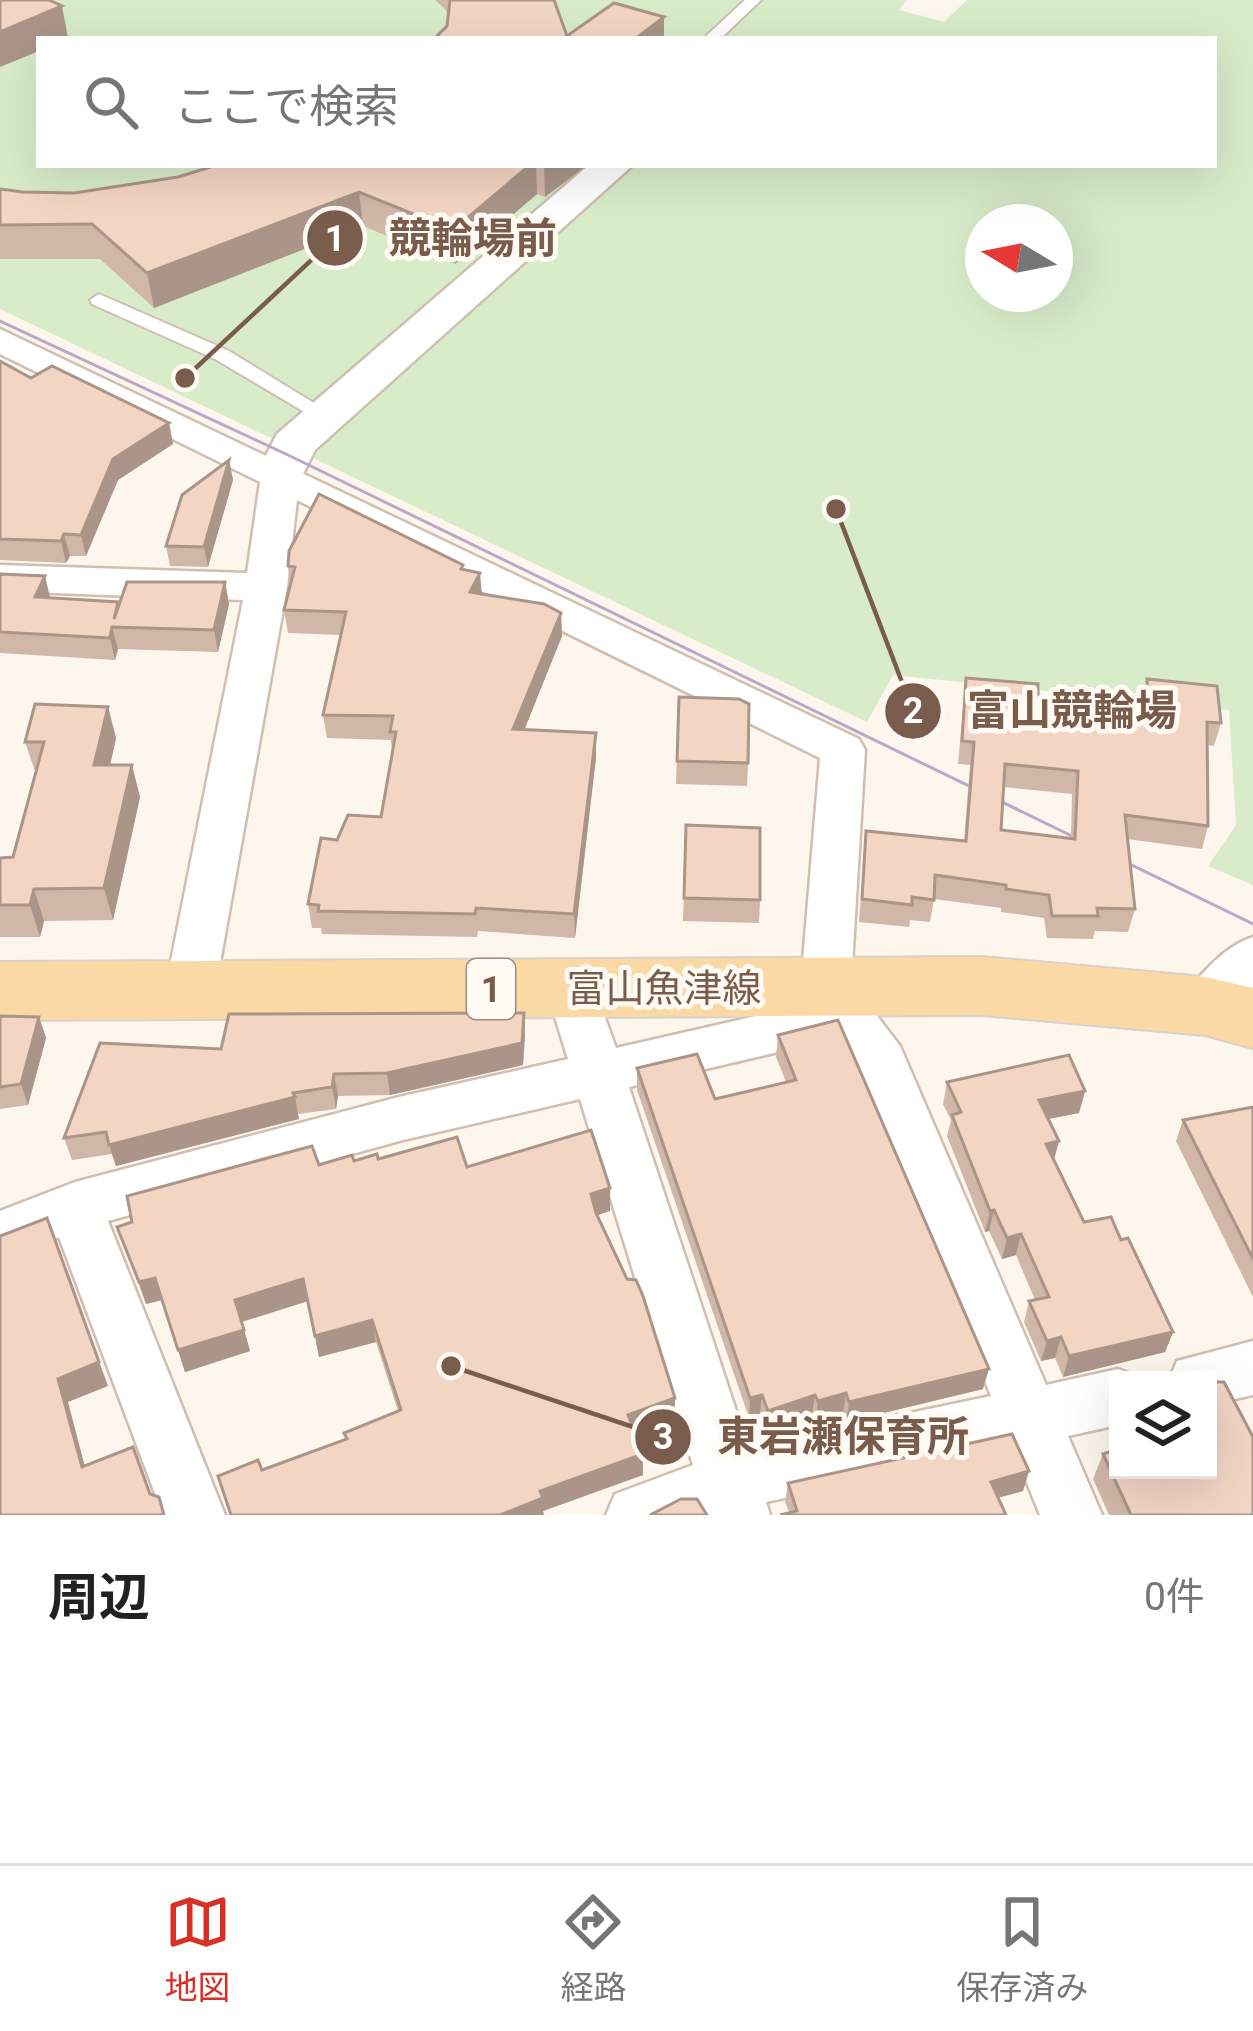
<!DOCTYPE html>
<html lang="ja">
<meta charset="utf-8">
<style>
body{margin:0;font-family:Roboto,"Noto Sans JP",sans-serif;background:#f6f6f6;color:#222}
.controls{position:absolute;right:36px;bottom:36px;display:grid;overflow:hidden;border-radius:0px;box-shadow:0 12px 48px #0002}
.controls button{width:108px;height:108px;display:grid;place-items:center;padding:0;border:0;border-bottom:3px solid #e0e0e0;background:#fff;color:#222;font:60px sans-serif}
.compass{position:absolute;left:965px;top:204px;width:108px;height:108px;border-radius:50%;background:#fff;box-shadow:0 12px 48px #0002;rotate:280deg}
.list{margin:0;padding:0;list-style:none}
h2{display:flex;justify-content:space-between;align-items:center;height:156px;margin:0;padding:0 48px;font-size:51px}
h2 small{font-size:39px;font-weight:400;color:#767676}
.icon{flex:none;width:66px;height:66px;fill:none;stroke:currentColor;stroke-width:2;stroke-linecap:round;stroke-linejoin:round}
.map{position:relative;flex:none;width:1253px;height:1515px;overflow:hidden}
.search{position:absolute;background:#fff;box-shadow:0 12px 48px #0002;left:36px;right:36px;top:36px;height:132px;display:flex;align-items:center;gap:30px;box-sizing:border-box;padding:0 42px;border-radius:0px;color:#767676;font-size:45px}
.sheet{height:348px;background:#fff}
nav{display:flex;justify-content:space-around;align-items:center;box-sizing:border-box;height:168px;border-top:3px solid #e0e0e0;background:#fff;font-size:33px;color:#767676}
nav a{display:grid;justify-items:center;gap:6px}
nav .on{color:#d93025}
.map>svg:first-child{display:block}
.green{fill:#d8ecc9;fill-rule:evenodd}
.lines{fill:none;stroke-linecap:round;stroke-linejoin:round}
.service-casing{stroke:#d1beb0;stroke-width:4}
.minor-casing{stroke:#d1beb0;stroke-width:5}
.tertiary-casing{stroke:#d1beb0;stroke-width:5}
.primary-casing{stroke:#dad1cd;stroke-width:4}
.service{fill:#fff;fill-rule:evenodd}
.minor{fill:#fff;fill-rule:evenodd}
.tertiary{fill:#fff;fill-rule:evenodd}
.primary{fill:#fbd9a5;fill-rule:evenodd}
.tram{stroke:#b9a8c9;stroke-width:3}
.wall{fill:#d1b7a8;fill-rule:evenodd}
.shaded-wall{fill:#aa9588}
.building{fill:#f3d5c3;stroke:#aa9588;stroke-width:3;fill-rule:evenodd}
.labels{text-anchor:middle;stroke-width:10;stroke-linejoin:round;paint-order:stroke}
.shield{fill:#fffaf3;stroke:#a28b7f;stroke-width:3}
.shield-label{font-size:36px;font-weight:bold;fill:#7a5c4d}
.street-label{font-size:39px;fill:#7a5c4d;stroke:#fffaf3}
.leader{fill:none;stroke:#7a5c4d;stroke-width:4.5}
.callout-dot{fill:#7a5c4d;stroke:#fffaf3;stroke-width:4.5}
.mark-label{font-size:36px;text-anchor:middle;font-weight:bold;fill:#fff}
.callout-label{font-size:42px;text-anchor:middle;font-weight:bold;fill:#7a5c4d;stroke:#fffaf3;stroke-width:10;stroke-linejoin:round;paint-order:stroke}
</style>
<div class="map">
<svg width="1253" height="1515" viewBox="0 0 1253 1515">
<rect width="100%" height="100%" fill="#fdf6ec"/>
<path class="green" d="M 10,0 L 907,0 L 899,10 L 944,22 L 967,0 L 1253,0 L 1253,885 L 1208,866 L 1236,825 L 1229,710 L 893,675 L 867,722 L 0,309 L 0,4 ZM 39,39 L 1214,39 L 1214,165 L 39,165 ZM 983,222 L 1055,222 L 1055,294 L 983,294 Z"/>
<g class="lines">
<g class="service-casing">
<g id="service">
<polygon points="745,0 761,0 720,39 703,39"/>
<polygon points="99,294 229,351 335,416 332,420 318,420 215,359 92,304 90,300"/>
</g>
</g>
<g class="minor-casing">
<g id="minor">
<path d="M 0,329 L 859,739 L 865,750 L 851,982 L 900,1046 L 1046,1385 L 1118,1369 L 1139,1377 L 1118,1380 L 1118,1425 L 1068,1436 L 1102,1515 L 1040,1515 L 1013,1448 L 766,1502 L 770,1515 L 606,1515 L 615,1494 L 693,1465 L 580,1099 L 403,1140 L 108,1221 L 225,1515 L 163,1515 L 59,1237 L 0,1260 L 0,1211 L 75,1182 L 403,1096 L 568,1059 L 546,988 L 553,974 L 571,968 L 589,974 L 616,1048 L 787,1009 L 801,985 L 820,758 L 297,500 L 287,587 L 215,991 L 208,1005 L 190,1011 L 172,1005 L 165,991 L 243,600 L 0,591 L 0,565 L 247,573 L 260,482 L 0,354 ZM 829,1027 L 853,1057 L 991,1396 L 748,1447 L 629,1087 L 804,1046 L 822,1040 Z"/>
<path d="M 1253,937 L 1253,988 C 1232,1010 1219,1031 1187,1020 L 1180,1006 C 1194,979 1224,946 1253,937 Z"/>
<polygon points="1253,1341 1253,1395 1208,1405 1208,1380 1169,1380 1177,1361"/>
</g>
</g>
<g class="tertiary-casing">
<polygon id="tertiary" points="589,165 633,165 315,450 297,486 280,490 263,486 256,475 277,434"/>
</g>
<g class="primary-casing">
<polygon id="primary" points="983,957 1205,977 1253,988 1253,1048 1205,1035 983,1015 0,1020 0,962"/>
</g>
<use href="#service" class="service"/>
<use href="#minor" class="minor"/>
<use href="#tertiary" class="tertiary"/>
<use href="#primary" class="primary"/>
<polyline class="tram" points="0,321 288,455 1253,924"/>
</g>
<g class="wall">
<polygon points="435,0 554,0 567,36 664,17 664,39 434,39 447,26 448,14 444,8"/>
<polygon points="217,165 587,165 545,197 537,194 455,264 363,226 154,308 100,259 0,259 0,189 23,192 74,193 178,177"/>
<polygon points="0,361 31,378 169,423 173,444 118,480 86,556 70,556 66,563 0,560"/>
<polygon points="229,460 233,480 208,567 170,566 166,546"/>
<polygon points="288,566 463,570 482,594 561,613 562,636 524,730 596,733 596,757 575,938 478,931 477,937 322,934 321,928 312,928 308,904 337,840 381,817 392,752 391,740 327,738 323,715 341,635 288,633 284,610 290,585"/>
<polygon points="0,574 50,598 118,602 225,582 229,604 218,652 118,649 115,660 0,653"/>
<path d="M 966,678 L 1038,696 L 1142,709 L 1147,679 L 1221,723 L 1214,746 L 1207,745 L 1208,826 L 1202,849 L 1127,839 L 1135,909 L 1128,932 L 1095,931 L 1093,939 L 1047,938 L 1044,918 L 1001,912 L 1001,908 L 934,899 L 930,922 L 910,920 L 909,927 L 859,922 L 866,831 L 964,841 L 970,765 L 958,764 ZM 1004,787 L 1072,794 L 1071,838 L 1001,830 Z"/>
<polygon points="679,697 748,763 747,786 676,784"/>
<polygon points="108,707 116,738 110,765 140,797 113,920 44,921 40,937 0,937 0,858 13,857 36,774 25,742"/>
<polygon points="686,825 760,900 759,923 683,921"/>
<polygon points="0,1016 39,1017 46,1038 28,1105 0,1109"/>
<polygon points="525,1035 523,1065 390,1095 338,1096 336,1109 298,1114 299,1119 116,1166 112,1154 72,1160 64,1138 221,1049"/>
<polygon points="778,1035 983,1389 846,1422 843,1414 815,1421 812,1415 766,1431 760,1415 749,1418 637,1090 637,1068 715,1099 786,1082 776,1057"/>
<polygon points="947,1082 1085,1091 1079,1113 1048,1119 1059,1141 1054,1159 1084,1222 1121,1240 1173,1332 1165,1352 1063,1377 1055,1358 1041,1361 1024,1322 1029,1301 1035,1300 1016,1255 1002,1259 989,1231 985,1232 947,1136 951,1120 943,1104"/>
<polygon points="1253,1107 1253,1297 1176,1141 1183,1120"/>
<polygon points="378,1159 467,1167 610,1188 610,1211 597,1215 675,1398 674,1420 635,1433 643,1454 643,1475 543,1511 544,1515 231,1515 262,1470 346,1439 398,1411 376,1342 319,1357 308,1301 242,1322 250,1351 185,1372 162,1300 146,1304 117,1227 319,1165"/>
<polygon points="1216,1382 1253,1515 1109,1515 1093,1479 1103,1454 1208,1470"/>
<polygon points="1029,1471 1023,1491 998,1498 789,1512 785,1502 788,1483"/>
</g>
<g class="shaded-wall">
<polygon points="62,6 68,38 39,39 39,51 0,67 0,32"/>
<polygon points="664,17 664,39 635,39"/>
<polygon points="530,165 536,165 537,194 455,264 453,230"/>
<polygon points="544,165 587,165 545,197"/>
<polygon points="359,192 363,226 154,308 147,273"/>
<polygon points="169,423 173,444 118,480 86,556 81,535 113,459"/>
<polygon points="229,460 233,480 208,567 204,547"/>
<polygon points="64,534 70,556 66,563 61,541"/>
<polygon points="480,573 482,596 470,592"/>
<polygon points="45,576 50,597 35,597"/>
<polygon points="225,582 229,604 218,652 214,630"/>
<polygon points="561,613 562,636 515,753 513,729"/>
<polygon points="112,627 118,649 115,660 110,638"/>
<polygon points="108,707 116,738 103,797 94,765"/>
<polygon points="596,733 596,757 575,938 574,914"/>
<polygon points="132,765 140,797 113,920 104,888"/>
<polygon points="34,889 44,921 40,937 30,905"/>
<polygon points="524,1013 525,1035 523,1065 390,1095 387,1073"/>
<polygon points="39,1017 46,1038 28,1105 21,1084"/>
<polygon points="334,1074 338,1096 336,1109 332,1087"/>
<polygon points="1085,1091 1079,1113 1033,1122 1039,1100"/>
<polygon points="295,1097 299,1119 116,1166 109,1145"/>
<polygon points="1059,1141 1053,1163 1046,1144"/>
<polygon points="610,1188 610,1211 592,1217 591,1194"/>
<polygon points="994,1210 989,1231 985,1232 990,1211"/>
<polygon points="47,1218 108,1386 68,1402 91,1490 82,1467 58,1379"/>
<polygon points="1021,1234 1016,1255 1002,1259 1007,1238"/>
<polygon points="155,1278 162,1300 146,1304 139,1282"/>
<polygon points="303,1279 308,1301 241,1322 235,1300"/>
<polygon points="372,1320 376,1342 319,1357 315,1336"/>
<polygon points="244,1330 250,1351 185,1372 178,1350"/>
<polygon points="1173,1332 1165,1352 1063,1377 1069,1356"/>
<polygon points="1061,1337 1055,1358 1041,1361 1047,1341"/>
<polygon points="989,1369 983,1389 846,1422 849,1402"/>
<polygon points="846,1393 843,1414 815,1421 818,1401"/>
<polygon points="762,1395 760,1415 749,1418 750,1398"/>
<polygon points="815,1395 812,1415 766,1431 768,1411"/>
<polygon points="675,1398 674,1420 628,1436 628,1415"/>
<polygon points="643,1454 643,1475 543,1511 544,1515 500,1515 540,1491"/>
<polygon points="1029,1471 1023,1491 986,1501 991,1482"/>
</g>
<g class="building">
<polygon points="0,0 49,0 62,6 0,32"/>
<polygon points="450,0 554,0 567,36 614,3 664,17 635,39 434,39 447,26"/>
<polygon points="217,165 530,165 453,230 359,192 147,273 92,224 0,225 0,189 23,192 74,193 178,177"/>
<polygon points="0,361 31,378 52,366 169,423 113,459 81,535 64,534 61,541 0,539"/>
<polygon points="229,460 204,547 166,546 182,495"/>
<polygon points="319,494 463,565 461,569 480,573 470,592 544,604 561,613 513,729 596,733 574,914 476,908 475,914 318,911 319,905 308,904 321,838 337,840 348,815 381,817 396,732 390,732 393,716 323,715 346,612 284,610 295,567 288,566 289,551"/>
<polygon points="0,574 45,576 35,597 118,602 114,619 127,582 225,582 214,630 112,627 110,638 0,632"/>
<path d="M 966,678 L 1038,684 L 1038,696 L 1148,710 L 1147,679 L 1217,686 L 1221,723 L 1207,722 L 1208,826 L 1125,815 L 1135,909 L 1097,908 L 1098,916 L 1052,916 L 1049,895 L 1006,889 L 1006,885 L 935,875 L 934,900 L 912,897 L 912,905 L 862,899 L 866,831 L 966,841 L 974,742 L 962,741 ZM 1005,764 L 1078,771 L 1075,839 L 1001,830 Z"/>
<polygon points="679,697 739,699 749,704 748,763 677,761"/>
<polygon points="35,704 108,707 94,765 132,765 104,888 34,889 30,905 0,905 0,858 13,857 44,742 25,742"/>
<polygon points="686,825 760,828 760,900 684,898"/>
<polygon points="524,1013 522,1043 387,1073 334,1074 332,1087 293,1093 295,1097 109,1145 106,1132 64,1138 100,1043 221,1049 229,1014"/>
<polygon points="0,1016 39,1017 21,1084 0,1087"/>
<polygon points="838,1020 989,1369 849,1402 846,1393 818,1401 815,1395 768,1411 762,1395 750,1398 637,1068 697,1054 715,1099 796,1080 778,1035"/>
<polygon points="1069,1055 1085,1091 1039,1100 1059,1141 1046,1144 1084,1222 1111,1217 1121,1240 1128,1238 1173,1332 1069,1356 1061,1337 1047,1341 1029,1301 1049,1297 1021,1234 1007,1238 994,1210 990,1211 952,1115 961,1112 947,1082"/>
<polygon points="1253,1107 1253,1259 1183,1120"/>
<polygon points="591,1130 610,1188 591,1194 596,1213 627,1279 636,1280 643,1296 675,1398 628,1415 643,1454 540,1491 543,1498 500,1515 231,1515 218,1476 258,1460 262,1470 347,1439 344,1433 401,1410 372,1320 315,1336 303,1279 235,1300 244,1330 178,1350 155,1278 139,1282 117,1227 132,1222 127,1196 312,1146 319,1165 352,1155 354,1161 377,1154 378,1159 457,1137 467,1167"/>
<polygon points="47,1218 99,1362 58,1379 82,1467 133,1447 150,1494 159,1497 164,1515 0,1515 0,1236"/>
<polygon points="1215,1375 1216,1382 1224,1382 1253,1437 1253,1515 1131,1515 1103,1454 1118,1449 1118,1470 1208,1470 1208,1380 1199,1380"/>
<polygon points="1012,1434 1029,1471 991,1482 1006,1515 780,1515 797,1511 788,1483"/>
<polygon points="681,1499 697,1499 707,1515 650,1515"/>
</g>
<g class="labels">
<rect class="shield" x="467" y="959" width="48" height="60" rx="9"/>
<g class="shield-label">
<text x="491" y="1002">1</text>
</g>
<g class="street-label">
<text x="664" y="1002">富山魚津線</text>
</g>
</g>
<path class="leader" d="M185 378L335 238M836 509L913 711M451 1366L663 1437"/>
<g class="callout-dot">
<circle cx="185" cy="378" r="12"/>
<circle cx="836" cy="509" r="12"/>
<circle cx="451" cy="1366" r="12"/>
<circle cx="335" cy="238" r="30"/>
<circle cx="913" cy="711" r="30"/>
<circle cx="663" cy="1437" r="30"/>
</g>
<g class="mark-label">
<text x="335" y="251">1</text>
<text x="913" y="723">2</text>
<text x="663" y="1449">3</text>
</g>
<g class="callout-label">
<text x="473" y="253">競輪場前</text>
<text x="1072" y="725">富山競輪場</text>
<text x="843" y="1451">東岩瀬保育所</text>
</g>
</svg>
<div class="controls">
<button><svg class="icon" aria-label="layers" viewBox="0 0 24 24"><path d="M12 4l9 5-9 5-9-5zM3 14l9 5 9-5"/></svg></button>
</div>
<svg class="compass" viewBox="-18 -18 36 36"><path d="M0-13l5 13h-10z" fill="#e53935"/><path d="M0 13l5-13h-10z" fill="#767676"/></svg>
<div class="search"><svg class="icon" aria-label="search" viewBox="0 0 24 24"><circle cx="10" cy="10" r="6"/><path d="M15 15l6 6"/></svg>ここで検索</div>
</div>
<section class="sheet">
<h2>周辺<small>0件</small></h2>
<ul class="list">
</ul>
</section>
<nav>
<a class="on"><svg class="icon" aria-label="map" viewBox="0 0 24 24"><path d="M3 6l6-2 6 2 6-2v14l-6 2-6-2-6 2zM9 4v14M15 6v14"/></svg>地図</a>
<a><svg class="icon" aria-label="directions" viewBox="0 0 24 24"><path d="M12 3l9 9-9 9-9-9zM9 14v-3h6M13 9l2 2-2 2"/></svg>経路</a>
<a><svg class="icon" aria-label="saved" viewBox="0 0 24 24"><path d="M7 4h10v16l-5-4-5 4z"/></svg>保存済み</a>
</nav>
